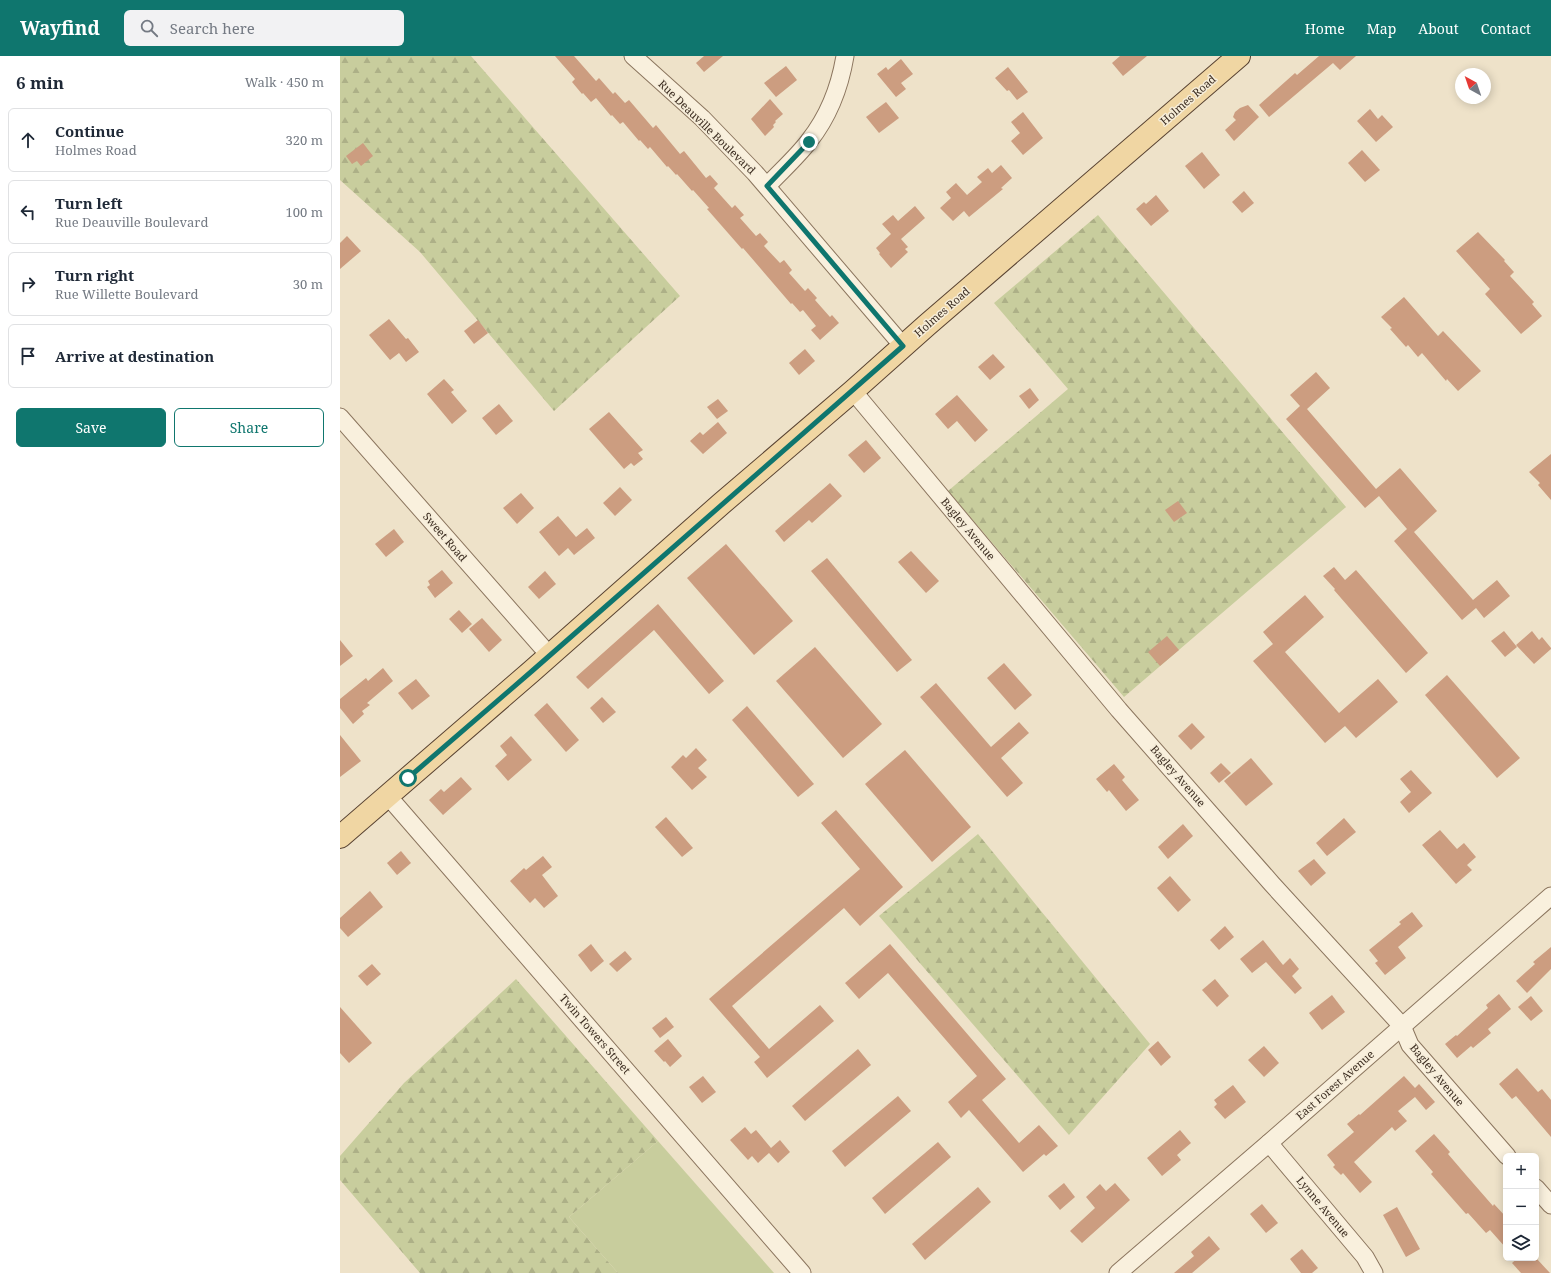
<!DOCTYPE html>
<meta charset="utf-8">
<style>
body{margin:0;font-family:"Noto Serif",serif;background:#f2f2f3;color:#1f2937}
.controls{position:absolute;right:12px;bottom:12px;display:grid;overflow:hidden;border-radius:6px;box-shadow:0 2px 10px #0003}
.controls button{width:36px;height:36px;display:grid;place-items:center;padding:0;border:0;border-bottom:1px solid #e0e1e3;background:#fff;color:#1f2937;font:20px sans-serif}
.compass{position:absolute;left:1115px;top:12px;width:36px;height:36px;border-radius:50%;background:#fff;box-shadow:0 2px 10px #0003;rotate:320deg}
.stop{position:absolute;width:12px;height:12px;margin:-9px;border:3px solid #0f766e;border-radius:50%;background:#fff}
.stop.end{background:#0f766e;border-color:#fff;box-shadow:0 1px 4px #0008}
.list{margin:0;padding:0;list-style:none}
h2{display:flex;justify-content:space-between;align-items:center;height:52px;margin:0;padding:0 16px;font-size:17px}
h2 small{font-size:13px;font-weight:400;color:#747a83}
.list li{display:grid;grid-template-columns:26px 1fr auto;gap:12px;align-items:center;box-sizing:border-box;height:64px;margin:0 8px 8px;padding:0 8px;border:1px solid #e0e1e3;border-radius:6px}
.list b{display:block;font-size:15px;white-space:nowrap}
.list p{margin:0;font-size:13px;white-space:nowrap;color:#747a83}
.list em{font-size:13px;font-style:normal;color:#747a83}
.actions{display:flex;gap:8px;padding:12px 16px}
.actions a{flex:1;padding:9px 0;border:1px solid #0f766e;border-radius:6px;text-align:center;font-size:14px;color:#0f766e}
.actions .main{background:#0f766e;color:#fff}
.icon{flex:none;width:22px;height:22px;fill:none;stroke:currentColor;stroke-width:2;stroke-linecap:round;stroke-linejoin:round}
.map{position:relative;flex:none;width:1211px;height:1217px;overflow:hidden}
header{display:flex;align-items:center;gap:24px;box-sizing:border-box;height:56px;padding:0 20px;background:#0f766e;color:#fff}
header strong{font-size:19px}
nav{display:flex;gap:22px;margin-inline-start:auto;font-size:14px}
.search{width:280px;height:36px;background:#f2f2f3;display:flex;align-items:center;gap:10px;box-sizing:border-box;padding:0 14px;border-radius:6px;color:#747a83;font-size:15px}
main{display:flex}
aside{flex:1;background:#fff}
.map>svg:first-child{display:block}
.green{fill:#c8cd9d}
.forest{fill:url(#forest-firs)}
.building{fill:#cc9d80}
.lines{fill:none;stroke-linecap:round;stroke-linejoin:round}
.minor-casing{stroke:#8b755e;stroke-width:19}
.major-casing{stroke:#594332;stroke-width:24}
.minor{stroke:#f9f0dd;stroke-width:17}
.major{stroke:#f0d6a3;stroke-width:22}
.route{stroke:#0f766e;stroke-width:5}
.labels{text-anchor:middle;stroke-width:3;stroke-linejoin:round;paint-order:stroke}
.street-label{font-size:11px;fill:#3c2d21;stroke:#f6edd9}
</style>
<header>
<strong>Wayfind</strong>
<div class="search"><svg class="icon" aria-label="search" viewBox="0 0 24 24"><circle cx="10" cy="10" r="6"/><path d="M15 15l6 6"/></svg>Search here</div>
<nav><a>Home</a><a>Map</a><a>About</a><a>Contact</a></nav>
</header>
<main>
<aside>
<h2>6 min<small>Walk · 450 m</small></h2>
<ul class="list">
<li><svg class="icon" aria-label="ahead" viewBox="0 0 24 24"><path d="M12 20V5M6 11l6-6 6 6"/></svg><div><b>Continue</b><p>Holmes Road</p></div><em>320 m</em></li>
<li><svg class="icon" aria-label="left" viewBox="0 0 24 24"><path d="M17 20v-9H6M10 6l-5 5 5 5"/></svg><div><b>Turn left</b><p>Rue Deauville Boulevard</p></div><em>100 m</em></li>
<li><svg class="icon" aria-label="right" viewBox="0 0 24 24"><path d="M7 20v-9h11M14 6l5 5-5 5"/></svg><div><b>Turn right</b><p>Rue Willette Boulevard</p></div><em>30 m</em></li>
<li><svg class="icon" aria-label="arrive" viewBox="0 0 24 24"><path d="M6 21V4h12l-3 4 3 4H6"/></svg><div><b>Arrive at destination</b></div></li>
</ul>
<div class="actions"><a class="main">Save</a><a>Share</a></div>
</aside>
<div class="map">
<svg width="1211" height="1217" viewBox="0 0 1211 1217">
<defs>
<pattern id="forest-firs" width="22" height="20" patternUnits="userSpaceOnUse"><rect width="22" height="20" fill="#c8cd9d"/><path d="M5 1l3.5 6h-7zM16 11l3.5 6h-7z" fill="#adb087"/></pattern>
</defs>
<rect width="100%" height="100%" fill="#eee2c9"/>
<polygon class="green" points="318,1085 434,1217 278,1217 229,1161"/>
<g class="forest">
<polygon points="0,0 131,0 340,240 214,355 80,196 0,124"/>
<polygon points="758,159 1006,451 784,641 608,435 728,333 654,247"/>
<polygon points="638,778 810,988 729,1079 539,860"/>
<polygon points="176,923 318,1085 229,1161 278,1217 80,1217 0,1124 0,1100 64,1027"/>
</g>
<g class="building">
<polygon points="215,0 234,0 256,25 259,22 273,38 275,36 285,47 289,44 313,72 316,69 340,98 344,95 366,122 370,119 378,128 374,132 392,152 395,149 404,159 400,162 416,180 420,177 428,186 424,190 440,207 444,204 452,214 449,217 465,235 468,232 477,242 475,244 490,261 492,259 499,267 480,284 471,274 476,270 463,254 460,256 452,247 451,248 403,192 402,193 367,153 369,152 353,134 352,135 337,118 336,119 328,110 327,111 310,91 308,93 300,84 299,85 283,66 280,68 272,59 271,60 256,42 251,46 243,37 242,38 232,26 235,23"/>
<polygon points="364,0 383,0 364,16 356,7"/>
<polygon points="780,0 807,0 783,20 772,7"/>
<polygon points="979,0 1016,0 1000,14 993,7 929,61 919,49 955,17 957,19"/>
<polygon points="561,3 573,18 561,27 566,33 556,41 537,18 546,11 548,14"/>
<polygon points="446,10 457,24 436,41 424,27"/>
<polygon points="668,11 688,36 677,44 669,34 667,35 655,22"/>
<polygon points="430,43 443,58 435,65 436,66 433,69 434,71 425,80 411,63"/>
<polygon points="546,46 559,62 539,77 526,61"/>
<polygon points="908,49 919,61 894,85 885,74 896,64 893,61 895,56 900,52"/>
<polygon points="1030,53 1038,63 1042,59 1053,71 1036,86 1017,65"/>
<polygon points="683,56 703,82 683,99 671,85 680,77 671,66"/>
<polygon points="23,87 33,100 21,110 17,105 12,108 6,100"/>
<polygon points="1022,94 1040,114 1025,126 1008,107"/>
<polygon points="862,96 880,119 864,133 845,110"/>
<polygon points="661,109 672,122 661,132 663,133 629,161 624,155 613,165 600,152 611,142 606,136 616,127 627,139 642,126 637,121 648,112 652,117"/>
<polygon points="904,135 914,147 902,157 892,146"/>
<polygon points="816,139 829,155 811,170 796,153 804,146 806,148"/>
<polygon points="575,150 585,162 561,183 568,191 565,193 568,196 551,212 539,198 540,197 536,192 551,178 542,168 553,159 558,165"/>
<polygon points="1138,176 1165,204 1164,205 1174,216 1170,220 1194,246 1192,248 1202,260 1181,278 1145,238 1150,233 1116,195"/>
<polygon points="7,180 21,195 0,213 0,187"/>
<polygon points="1064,241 1098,280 1103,275 1141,315 1118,335 1107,323 1106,325 1082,297 1078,301 1068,289 1066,291 1050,273 1052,272 1041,261"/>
<polygon points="49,263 66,283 68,282 79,296 66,306 59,297 50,304 29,279"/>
<polygon points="138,264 148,277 134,288 124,275"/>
<polygon points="465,293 475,305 459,319 449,307"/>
<polygon points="653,298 665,311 650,324 638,311"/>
<polygon points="976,316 990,332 967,353 1036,433 1060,412 1097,455 1074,476 1133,544 1157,524 1170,540 1144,562 1136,552 1122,564 1054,485 1067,473 1048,451 1039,440 1025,452 946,363 960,350 950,339"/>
<polygon points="104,323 114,334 111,336 127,355 112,368 87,338"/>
<polygon points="690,332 699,344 689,353 679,340"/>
<polygon points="617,339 648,374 635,386 617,365 608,373 595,358"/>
<polygon points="378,343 388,355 377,363 367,351"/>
<polygon points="159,348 173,365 156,379 142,362"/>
<polygon points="269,356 303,394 298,397 303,403 294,410 291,407 284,413 249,373"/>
<polygon points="378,366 387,377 363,398 350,385 360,376 363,379"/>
<polygon points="526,384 541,402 524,417 508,399"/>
<polygon points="1211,398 1211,444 1198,429 1200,427 1189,416"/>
<polygon points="490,427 502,440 472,467 469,464 444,486 435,475"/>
<polygon points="280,431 292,444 275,460 263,447"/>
<polygon points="181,437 194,452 177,468 163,452"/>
<polygon points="838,445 847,457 834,466 825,454"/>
<polygon points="218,460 236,481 247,472 255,482 234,499 228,492 219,500 199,476"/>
<polygon points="54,473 64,486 46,501 35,488"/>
<polygon points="386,488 453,565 414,599 347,522"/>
<polygon points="571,495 599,525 586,537 558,506"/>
<polygon points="487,502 572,604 557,616 471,515"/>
<polygon points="994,511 1005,524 1016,514 1088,597 1066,617 994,534 995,533 983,520"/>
<polygon points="102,514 113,527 95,542 87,531 90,529 88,525"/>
<polygon points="205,515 216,528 199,543 188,531"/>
<polygon points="965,539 984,561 945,596 999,657 1038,623 1058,646 1016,682 1005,670 985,687 913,605 933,588 923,576"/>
<polygon points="318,548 384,625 369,638 314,574 248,633 236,621"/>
<polygon points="119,554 132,568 122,577 109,563"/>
<polygon points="142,562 162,584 149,596 129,573"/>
<polygon points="1164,575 1177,591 1165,601 1151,585"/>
<polygon points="1192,575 1199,584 1202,581 1211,592 1211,593 1194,608 1176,589"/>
<polygon points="827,580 839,594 820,610 808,596"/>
<polygon points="0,584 13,600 0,610"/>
<polygon points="475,591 542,668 503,702 436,625"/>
<polygon points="664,607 692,639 675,654 647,622"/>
<polygon points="43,612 53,625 27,647 30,649 22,655 24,658 13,668 0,652 0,643 26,622 28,625"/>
<polygon points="1107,619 1180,702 1157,722 1085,639"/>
<polygon points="76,623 90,640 72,654 58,637"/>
<polygon points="596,627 651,691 679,666 689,677 661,702 683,727 667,741 580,641"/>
<polygon points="262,641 276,656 263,667 250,652"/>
<polygon points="207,647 239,684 226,696 194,659"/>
<polygon points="407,650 474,728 458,741 392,664"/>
<polygon points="852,667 865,681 851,694 838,680"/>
<polygon points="0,679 21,705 0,721"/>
<polygon points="171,680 192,704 168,725 155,710 167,699 160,690"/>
<polygon points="356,692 367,704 358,712 367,721 352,734 331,711 343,699 346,702"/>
<polygon points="565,694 631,771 592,806 525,728"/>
<polygon points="911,702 933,728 906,750 884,725"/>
<polygon points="881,707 891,717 879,727 870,717"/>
<polygon points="774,708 785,721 782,724 799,744 786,755 769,734 767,736 756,723"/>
<polygon points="1071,714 1092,737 1069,757 1060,746 1071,736 1060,723"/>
<polygon points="121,721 132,733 103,759 89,744 101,733 104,736"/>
<polygon points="496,754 563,831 520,870 504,852 392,950 429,993 480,949 494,965 427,1022 414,1006 420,1001 369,943 520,813 481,767"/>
<polygon points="326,761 353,792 342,801 315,771"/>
<polygon points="1004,762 1016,776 987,800 976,787"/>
<polygon points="843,768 853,780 828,803 818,791"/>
<polygon points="1100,774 1117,793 1124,787 1136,801 1127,809 1132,814 1116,828 1082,789"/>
<polygon points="61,795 71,807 57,819 47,807"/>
<polygon points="203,800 212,811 202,819 218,840 204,852 195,842 190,847 170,825 184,812 186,814"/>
<polygon points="974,803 986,817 971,830 958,815"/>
<polygon points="830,820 851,844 838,856 817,832"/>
<polygon points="30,835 43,851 8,881 0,872 0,862"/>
<polygon points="1072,856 1083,870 1058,891 1066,902 1045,919 1035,907 1038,905 1029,894 1061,868 1059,866"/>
<polygon points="885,870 894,881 879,894 870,884"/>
<polygon points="923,884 943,909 950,902 959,913 952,920 962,932 955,938 926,906 912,917 900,903"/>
<polygon points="251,888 264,905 251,916 238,899"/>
<polygon points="550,888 666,1023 642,1044 679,1087 699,1069 718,1090 706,1100 704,1098 683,1116 629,1054 621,1062 608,1046 637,1020 548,917 519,943 505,927"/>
<polygon points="1211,891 1211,913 1187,937 1176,925 1195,908 1193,906"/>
<polygon points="285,895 292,903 277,916 269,908"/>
<polygon points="32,908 41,918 27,930 18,920"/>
<polygon points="875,923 889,940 877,951 862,934"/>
<polygon points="1159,938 1171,953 1148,973 1151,977 1133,992 1131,990 1117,1002 1105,988 1116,979 1117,980 1148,952 1146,949"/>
<polygon points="992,939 1005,956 982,974 969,957"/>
<polygon points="1191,940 1203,955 1191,965 1178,951"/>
<polygon points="0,951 32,987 9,1007 0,997"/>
<polygon points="326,961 334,971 320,982 312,972"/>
<polygon points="328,983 342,1000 330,1011 325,1005 324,1006 314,995"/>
<polygon points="818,985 831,1001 821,1010 808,994"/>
<polygon points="924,990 939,1007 924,1021 908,1004"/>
<polygon points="518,993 531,1009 465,1065 452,1050"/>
<polygon points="1177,1012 1198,1036 1202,1033 1211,1044 1211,1081 1176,1040 1172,1043 1159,1028"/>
<polygon points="363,1020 376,1036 362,1047 349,1031"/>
<polygon points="1064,1020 1075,1032 1079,1028 1095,1046 1086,1054 1075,1041 1058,1055 1067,1065 1055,1075 1052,1071 1014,1106 1032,1126 1020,1137 1003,1117 1001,1119 993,1111 995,1109 987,1099 1014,1076 1007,1068 1019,1058 1020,1059"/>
<polygon points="893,1029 906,1046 885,1063 874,1051 877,1048 874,1044"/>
<polygon points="558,1040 571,1055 505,1111 492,1095"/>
<polygon points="405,1071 411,1078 416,1074 431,1092 440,1084 450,1096 438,1107 429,1097 418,1107 412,1100 408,1104 390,1084"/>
<polygon points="840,1074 851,1087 837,1099 841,1104 822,1120 807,1102"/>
<polygon points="1094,1078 1110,1096 1108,1098 1126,1119 1153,1150 1154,1148 1166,1161 1166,1192 1150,1174 1146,1177 1128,1157 1126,1158 1091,1118 1093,1116 1075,1095"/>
<polygon points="598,1086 611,1101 545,1158 532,1142"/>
<polygon points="724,1127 735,1141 720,1154 708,1140"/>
<polygon points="775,1127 790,1144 742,1187 730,1175 755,1152 746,1141 760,1128 766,1135"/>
<polygon points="638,1131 651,1146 585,1204 572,1188"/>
<polygon points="922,1148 938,1167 926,1177 910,1158"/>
<polygon points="1057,1151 1080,1193 1066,1201 1043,1159"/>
<polygon points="869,1180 880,1193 852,1217 834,1217 854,1200 851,1196"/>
<polygon points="962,1193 978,1212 972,1217 961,1217 950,1203"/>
<polygon points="1178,1202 1196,1202 1210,1217 1181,1217 1172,1207"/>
</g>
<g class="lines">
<g class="minor-casing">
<g id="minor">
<polyline points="293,0 362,62 415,117 563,290"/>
<path d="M 427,130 C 441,115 457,101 469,85 C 488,61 500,30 505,0"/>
<polyline points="513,335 779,654 932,828 1062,970 1070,989 1167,1100"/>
<polyline points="0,361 210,600"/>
<polyline points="47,739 462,1217"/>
<polyline points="929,1087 1025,1201 1034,1217"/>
<polyline points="1196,1132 1211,1149"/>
<polyline points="778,1217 929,1087 1211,840"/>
</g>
</g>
<g class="major-casing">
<polyline id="major" points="0,781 192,615 381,448 513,335 587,269 899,0"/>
</g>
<use href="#minor" class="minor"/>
<use href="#major" class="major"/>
</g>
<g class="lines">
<polyline class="route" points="68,722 192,615 563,290 427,130 469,86"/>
</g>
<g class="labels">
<g class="street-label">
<text transform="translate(848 44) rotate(-41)" y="4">Holmes Road</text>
<text transform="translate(367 71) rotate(44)" y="4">Rue Deauville Boulevard</text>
<text transform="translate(602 256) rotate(-41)" y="4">Holmes Road</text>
<text transform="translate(628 473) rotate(50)" y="4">Bagley Avenue</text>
<text transform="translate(105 481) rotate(49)" y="4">Sweet Road</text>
<text transform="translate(838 720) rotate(49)" y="4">Bagley Avenue</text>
<text transform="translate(255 978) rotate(49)" y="4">Twin Towers Street</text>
<text transform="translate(1097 1019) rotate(50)" y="4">Bagley Avenue</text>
<text transform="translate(995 1029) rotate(-41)" y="4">East Forest Avenue</text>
<text transform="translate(983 1151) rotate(50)" y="4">Lynne Avenue</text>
</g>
</g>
</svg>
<div class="controls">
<button>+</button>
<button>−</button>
<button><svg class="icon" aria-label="layers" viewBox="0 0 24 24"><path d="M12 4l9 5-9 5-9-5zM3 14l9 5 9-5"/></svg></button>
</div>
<svg class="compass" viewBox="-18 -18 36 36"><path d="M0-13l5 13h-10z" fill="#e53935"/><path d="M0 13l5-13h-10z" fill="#747a83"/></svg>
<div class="stop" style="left:68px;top:722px"></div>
<div class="stop end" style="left:469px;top:86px"></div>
</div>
</main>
